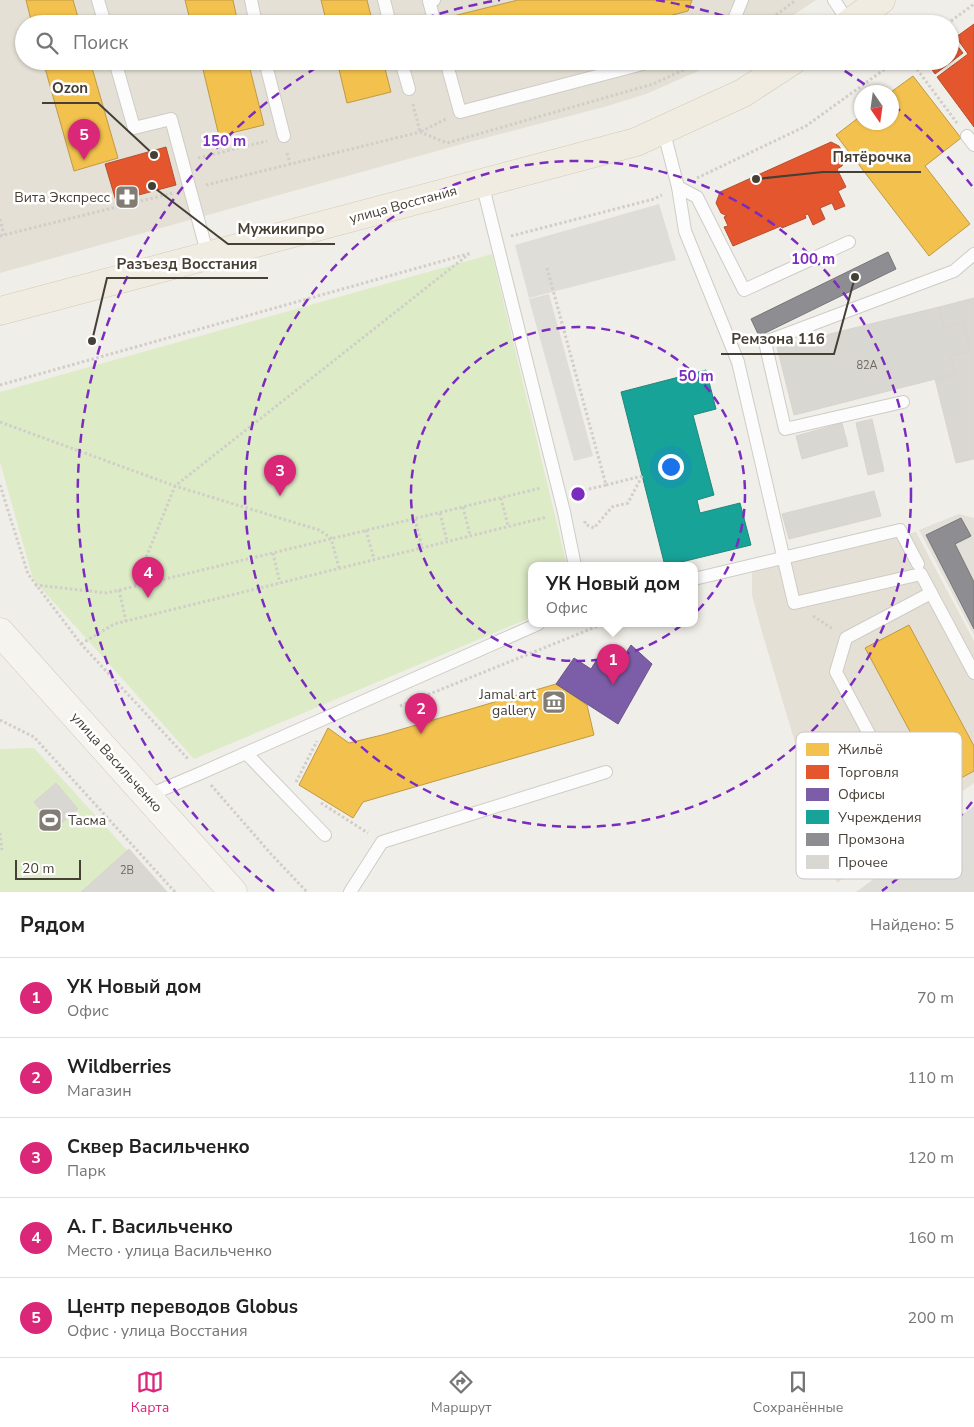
<!DOCTYPE html>
<html lang="ru">
<meta charset="utf-8">
<style>
body{margin:0;font-family:"Nunito Sans",sans-serif;background:#f2f2f2;color:#222}
.compass{position:absolute;left:854px;top:85px;width:45px;height:45px;border-radius:50%;background:#fff;box-shadow:0 1px 4px #0004;rotate:167deg}
.scale{position:absolute;left:15px;bottom:12px;width:66px;box-sizing:border-box;padding-left:5px;border:2px solid #463f35;border-top:0;font-size:14px;line-height:18px;white-space:nowrap;color:#463f35;-webkit-text-stroke:4px #fff;paint-order:stroke}
.you{position:absolute;left:670px;top:466px;width:18px;height:18px;margin:-12px;border:4px solid #fff;border-radius:50%;background:#1a73e8;box-shadow:0 0 0 8px #1a73e833}
.badge{display:grid;place-items:center;width:32px;height:32px;border-radius:50%;background:#db2777;color:#fff;font-size:16px;font-weight:700}
.pin{position:absolute;translate:-50% -41px;filter:drop-shadow(0 1px 2px #0008)}
.pin::after{content:'';position:absolute;top:26px;width:18px;height:15px;background:inherit;clip-path:polygon(0 0,100% 0,50% 100%)}
.popup{position:absolute;left:528px;top:562px;width:170px;height:65px;box-sizing:border-box;display:grid;place-content:center;border-radius:10px;background:#fff;filter:drop-shadow(0 1px 4px #0005);font-size:16px;white-space:nowrap;color:#767676}
.popup b{font-size:19px;color:#222}
.popup::after{content:'';position:absolute;left:50%;top:100%;margin-left:-10px;border:10px solid transparent;border-top-color:#fff}
.list{margin:0;padding:0;list-style:none}
h2{display:flex;justify-content:space-between;align-items:center;height:65px;margin:0;padding:0 20px;font-size:21px}
h2 small{font-size:16px;font-weight:400;color:#767676}
.list li{display:grid;grid-template-columns:32px 1fr auto;gap:15px;align-items:center;box-sizing:border-box;height:80px;padding:0 20px;border-top:1px solid #e0e0e0}
.list b{display:block;font-size:19px;white-space:nowrap}
.list p{margin:0;font-size:16px;white-space:nowrap;color:#767676}
.list em{font-size:16px;font-style:normal;color:#767676}
.icon{flex:none;width:28px;height:28px;fill:none;stroke:currentColor;stroke-width:2;stroke-linecap:round;stroke-linejoin:round}
.map{position:relative;flex:none;width:974px;height:892px;overflow:hidden}
.search{position:absolute;background:#fff;box-shadow:0 1px 4px #0004;left:15px;right:15px;top:15px;height:55px;display:flex;align-items:center;gap:12px;box-sizing:border-box;padding:0 18px;border-radius:28px;color:#767676;font-size:19px}
.sheet{height:465px;background:#fff}
nav{display:flex;justify-content:space-around;align-items:center;box-sizing:border-box;height:70px;border-top:1px solid #e0e0e0;background:#fff;font-size:14px;color:#767676}
nav a{display:grid;justify-items:center;gap:2px}
nav .on{color:#db2777}
.map>svg:first-child{display:block}
.residential{fill:#e4e0d5}
.industrial{fill:#e3dfd9}
.green{fill:#ddebc7}
.parking{fill:#dfddd8}
.homes{fill:#f2c14e;stroke:#be9a46}
.shops{fill:#e4572e;stroke:#b55030}
.offices{fill:#7b5ea7;stroke:#6b5585}
.public{fill:#17a398;stroke:#25857a}
.industry{fill:#8d8d92;stroke:#787676}
.building{fill:#d9d7d1;stroke:#d8d5ce}
.lines{fill:none;stroke-linecap:round;stroke-linejoin:round}
.lane-casing{stroke:#ceccc6;stroke-width:14}
.secondary-casing{stroke:#d0cbbf;stroke-width:29}
.primary-casing{stroke:#d3cab5;stroke-width:29}
.path{stroke:#d1ceca;stroke-width:3;stroke-dasharray:2.5 2.5;stroke-linecap:butt}
.lane{stroke:#fdfcfc;stroke-width:12}
.secondary{stroke:#f6f4ee;stroke-width:28}
.primary{stroke:#f1ece2;stroke-width:28}
.ring{fill:none;stroke:#7b2cbf;stroke-width:2.5;stroke-dasharray:9 6}
.labels{text-anchor:middle;stroke-width:5;stroke-linejoin:round;paint-order:stroke}
.number-label{font-size:11px;fill:#6c665d}
.poi-label{font-size:14px;fill:#463f35;stroke:#fff;text-anchor:end}
.street-label{font-size:14px;fill:#463f35;stroke:#fff}
.key{fill:#fff;stroke:#c8c5c2;stroke-width:1}
.key-label{font-size:14px;fill:#463f35}
.centre{fill:#7b2cbf;stroke:#fff;stroke-width:2.5}
.ring-label{font-size:15px;text-anchor:middle;font-weight:bold;fill:#7b2cbf;stroke:#fff;stroke-width:5;stroke-linejoin:round;paint-order:stroke}
.leader{fill:none;stroke:#463f35;stroke-width:2}
.callout-dot{fill:#463f35;stroke:#fff;stroke-width:2}
.callout-label{font-size:15px;text-anchor:middle;font-weight:bold;fill:#463f35;stroke:#fff;stroke-width:5;stroke-linejoin:round;paint-order:stroke}
</style>
<div class="map">
<svg width="974" height="892" viewBox="0 0 974 892">
<rect width="100%" height="100%" fill="#f0eee8"/>
<g class="residential">
<polygon points="0,0 816,0 780,24 24,24 24,61 721,61 646,94 604,107 462,144 0,273"/>
<polygon points="916,532 974,641 974,783 837,883 762,632 752,595 752,572"/>
</g>
<polygon class="industrial" points="959,514 974,518 974,635 919,530"/>
<g class="green">
<polygon points="492,254 567,566 532,566 532,617 194,759 33,579 0,462 0,392"/>
<polygon points="34,748 165,892 0,892 0,749"/>
</g>
<g class="parking">
<polygon points="659,204 676,260 529,298 515,245"/>
<polygon points="549,294 593,456 574,461 529,299"/>
<polygon points="974,806 974,892 856,892"/>
</g>
<g class="homes">
<polygon points="26,0 73,0 80,24 32,24"/>
<polygon points="185,0 233,0 238,24 191,24"/>
<polygon points="321,0 367,0 373,24 327,24"/>
<polygon points="518,0 692,0 688,11 638,24 446,24 445,18"/>
<polygon points="43,61 90,61 118,158 74,171"/>
<polygon points="201,61 248,61 264,125 219,136"/>
<polygon points="337,61 383,61 391,92 347,103"/>
<polygon points="456,61 489,61 458,69"/>
<polygon points="913,76 961,138 925,166 970,224 929,256 836,135 862,115 862,122 892,122 891,92"/>
<polygon points="909,625 974,746 974,771 941,789 865,648"/>
<polygon points="556,684 587,705 594,735 363,802 353,818 299,785 328,728 349,743 382,735"/>
</g>
<g class="shops">
<polygon points="974,24 974,127 937,77 968,54 956,37"/>
<polygon points="952,39 963,53 935,74 926,61 950,61 950,40"/>
<polygon points="831,142 839,146 845,157 842,166 837,169 846,187 838,191 845,206 835,210 832,203 820,208 825,219 813,225 808,214 805,215 806,218 782,228 781,226 733,246 724,227 728,226 724,217 727,216 721,213 716,203 720,192"/>
<polygon points="166,147 176,185 116,201 105,164"/>
</g>
<polygon class="offices" points="631,645 652,664 618,724 556,684 574,658 591,669 602,651 620,662"/>
<polygon class="public" points="706,370 716,409 693,415 714,495 697,500 700,513 740,503 751,545 665,566 621,392"/>
<g class="industry">
<polygon points="888,252 896,269 759,336 751,319"/>
<polygon points="961,518 971,536 955,544 974,582 974,629 926,535"/>
</g>
<g class="building">
<polygon points="974,298 974,459 956,463 935,379 955,374 950,356 970,351 964,323 944,328 939,307"/>
<polygon points="939,307 944,328 964,323 970,351 950,356 955,374 794,415 777,347"/>
<polygon points="872,419 884,471 868,475 856,423"/>
<polygon points="842,423 848,446 802,459 796,436"/>
<polygon points="874,491 881,516 789,539 782,514"/>
<polygon points="56,783 78,809 56,828 34,802"/>
<polygon points="129,849 167,892 81,892"/>
</g>
<g class="lines">
<g class="lane-casing">
<g id="lane">
<polyline points="98,0 105,24"/>
<polyline points="251,0 256,24"/>
<polyline points="384,0 390,24"/>
<polyline points="434,0 429,1 435,24"/>
<polyline points="834,0 849,23"/>
<polyline points="732,24 742,0"/>
<polyline points="115,61 134,128 171,119 208,256"/>
<polyline points="265,61 284,136"/>
<polyline points="401,61 409,89"/>
<polyline points="446,61 460,112 654,61"/>
<polyline points="663,129 678,187 685,231 738,362 794,603 921,574 974,673"/>
<polyline points="967,136 974,145"/>
<polyline points="482,183 564,512 575,566"/>
<polyline points="678,187 697,197 744,290 849,242"/>
<polyline points="903,402 785,429 765,342 954,271 974,254"/>
<polyline points="694,579 900,530 918,564"/>
<polyline points="246,753 325,835"/>
<polyline points="147,796 201,773 538,624"/>
<polyline points="905,801 836,672 846,638 931,593"/>
<polyline points="350,892 382,842 606,772"/>
</g>
</g>
<g class="secondary-casing">
<polyline id="secondary" points="0,632 233,892"/>
</g>
<g class="primary-casing">
<g id="primary">
<polyline points="848,24 881,0"/>
<polyline points="0,311 636,142 743,93 792,61"/>
</g>
</g>
<g class="path">
<polyline points="764,24 796,0"/>
<polyline points="947,24 974,4"/>
<polyline points="911,61 957,123"/>
<polyline points="413,104 420,132 446,119"/>
<polyline points="287,153 290,164"/>
<polyline points="198,158 267,141"/>
<polyline points="697,178 806,126 896,61"/>
<polyline points="206,185 420,132 447,143 653,84 703,61"/>
<polyline points="0,219 4,235"/>
<polyline points="0,236 173,193"/>
<polyline points="511,236 654,199 662,195"/>
<polyline points="547,268 606,485 577,492"/>
<polyline points="0,385 471,253"/>
<polyline points="0,422 175,486 319,530 331,538 339,568"/>
<polyline points="0,485 28,574 81,644 189,760"/>
<polyline points="606,485 642,476"/>
<polyline points="501,498 508,526"/>
<polyline points="463,507 470,535"/>
<polyline points="440,513 447,541"/>
<polyline points="415,519 422,547"/>
<polyline points="585,521 585,524 594,528 612,507 628,503 642,476"/>
<polyline points="366,530 374,559"/>
<polyline points="273,553 280,583"/>
<polyline points="35,585 107,593 541,488"/>
<polyline points="135,585 175,486 469,254"/>
<polyline points="119,590 126,621"/>
<polyline points="813,616 833,629"/>
<polyline points="81,644 114,624 547,517"/>
<polyline points="400,706 603,624"/>
<polyline points="0,720 34,737 175,892"/>
<polyline points="296,782 317,741"/>
<polyline points="211,785 271,854 307,892"/>
<polyline points="321,803 368,833"/>
<polyline points="0,833 2,850"/>
</g>
<use href="#lane" class="lane"/>
<use href="#secondary" class="secondary"/>
<use href="#primary" class="primary"/>
</g>
<g class="ring">
<circle cx="578" cy="494" r="167"/>
<circle cx="578" cy="494" r="333"/>
<path d="M972 802A500 500 0 0 1 882 891M274 891A500 500 0 0 1 324 63M411 23A500 500 0 0 1 500 0M656 0A500 500 0 0 1 745 23M832 63A500 500 0 0 1 875 92M893 105A500 500 0 0 1 972 186"/>
</g>
<defs>
<g id="pharmacy-square" transform="scale(1.25)"><rect x="-9" y="-9" width="18" height="18" rx="4" fill="#827c74" stroke="#fff"/><path d="M-2-6h4v4h4v4h-4v4h-4v-4h-4v-4h4Z" fill="#fff"/></g>
<g id="museum-square" transform="scale(1.25)"><rect x="-9" y="-9" width="18" height="18" rx="4" fill="#827c74" stroke="#fff"/><path d="M0-6L6-3V-2H-6V-3ZM-5-1h2V3h-2ZM-1-1h2V3h-2ZM3-1h2V3H3ZM-6 4H6V6H-6Z" fill="#fff"/></g>
<g id="stadium-square" transform="scale(1.25)"><rect x="-9" y="-9" width="18" height="18" rx="4" fill="#827c74" stroke="#fff"/><path d="M0-5a6.5 5 0 1 0 0 10a6.5 5 0 1 0 0-10ZM-3.5-1.8h7v3.6h-7Z" fill="#fff"/></g>
</defs>
<g fill-rule="evenodd">
<use href="#pharmacy-square" x="127" y="197"/>
<use href="#museum-square" x="554" y="702"/>
<use href="#stadium-square" x="50" y="820"/>
</g>
<g class="labels">
<g class="number-label">
<text x="867" y="369">82А</text>
<text x="127" y="874">2В</text>
</g>
<g class="poi-label">
<text x="110" y="202">Вита Экспресс</text>
<text x="536" y="699">Jamal art<tspan x="536" dy="16">gallery</tspan></text>
<text x="68" y="825" text-anchor="start">Тасма</text>
</g>
<g class="street-label">
<text transform="translate(403 204) rotate(-15)" y="5">улица Восстания</text>
<text transform="translate(117 762) rotate(48)" y="5">улица Васильченко</text>
</g>
</g>
<rect x="796" y="732" width="166" height="147" rx="8" class="key"/>
<rect x="806" y="743" width="23" height="13" fill="#f2c14e"/>
<rect x="806" y="765" width="23" height="14" fill="#e4572e"/>
<rect x="806" y="788" width="23" height="13" fill="#7b5ea7"/>
<rect x="806" y="810" width="23" height="14" fill="#17a398"/>
<rect x="806" y="833" width="23" height="13" fill="#8d8d92"/>
<rect x="806" y="855" width="23" height="14" fill="#d9d7d1"/>
<g class="key-label">
<text x="838" y="754">Жильё</text>
<text x="838" y="777">Торговля</text>
<text x="838" y="799">Офисы</text>
<text x="838" y="822">Учреждения</text>
<text x="838" y="844">Промзона</text>
<text x="838" y="867">Прочее</text>
</g>
<circle cx="578" cy="494" r="8" class="centre"/>
<g class="ring-label">
<text x="224" y="146">150 m</text>
<text x="813" y="264">100 m</text>
<text x="696" y="381">50 m</text>
</g>
<path class="leader" d="M154 155L98 103H42M756 179L823 172H921M152 186L228 244H335M92 341L107 278H268M855 277L834 354H721"/>
<g class="callout-dot">
<circle cx="154" cy="155" r="5"/>
<circle cx="756" cy="179" r="5"/>
<circle cx="152" cy="186" r="5"/>
<circle cx="92" cy="341" r="5"/>
<circle cx="855" cy="277" r="5"/>
</g>
<g class="callout-label">
<text x="70" y="93">Ozon</text>
<text x="872" y="162">Пятёрочка</text>
<text x="281" y="234">Мужикипро</text>
<text x="187" y="269">Разъезд Восстания</text>
<text x="778" y="344">Ремзона 116</text>
</g>
</svg>
<svg class="compass" viewBox="-18 -18 36 36"><path d="M0-13l5 13h-10z" fill="#e53935"/><path d="M0 13l5-13h-10z" fill="#767676"/></svg>
<div class="scale">20 m</div>
<div class="you"></div>
<div class="pin badge" style="left:613px;top:685px">1</div>
<div class="popup"><b>УК Новый дом</b>Офис</div>
<div class="pin badge" style="left:421px;top:734px">2</div>
<div class="pin badge" style="left:280px;top:496px">3</div>
<div class="pin badge" style="left:148px;top:598px">4</div>
<div class="pin badge" style="left:84px;top:160px">5</div>
<div class="search"><svg class="icon" aria-label="search" viewBox="0 0 24 24"><circle cx="10" cy="10" r="6"/><path d="M15 15l6 6"/></svg>Поиск</div>
</div>
<section class="sheet">
<h2>Рядом<small>Найдено: 5</small></h2>
<ul class="list">
<li><span class="badge">1</span><div><b>УК Новый дом</b><p>Офис</p></div><em>70 m</em></li>
<li><span class="badge">2</span><div><b>Wildberries</b><p>Магазин</p></div><em>110 m</em></li>
<li><span class="badge">3</span><div><b>Сквер Васильченко</b><p>Парк</p></div><em>120 m</em></li>
<li><span class="badge">4</span><div><b>А. Г. Васильченко</b><p>Место · улица Васильченко</p></div><em>160 m</em></li>
<li><span class="badge">5</span><div><b>Центр переводов Globus</b><p>Офис · улица Восстания</p></div><em>200 m</em></li>
</ul>
</section>
<nav>
<a class="on"><svg class="icon" aria-label="map" viewBox="0 0 24 24"><path d="M3 6l6-2 6 2 6-2v14l-6 2-6-2-6 2zM9 4v14M15 6v14"/></svg>Карта</a>
<a><svg class="icon" aria-label="directions" viewBox="0 0 24 24"><path d="M12 3l9 9-9 9-9-9zM9 14v-3h6M13 9l2 2-2 2"/></svg>Маршрут</a>
<a><svg class="icon" aria-label="saved" viewBox="0 0 24 24"><path d="M7 4h10v16l-5-4-5 4z"/></svg>Сохранённые</a>
</nav>
